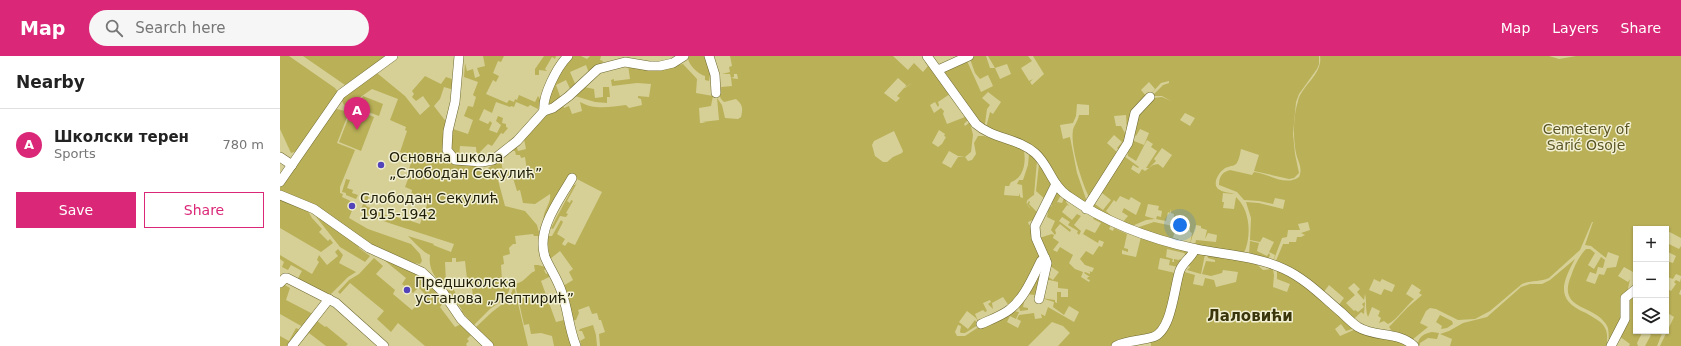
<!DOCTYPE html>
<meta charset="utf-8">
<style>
body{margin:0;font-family:"DejaVu Sans",sans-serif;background:#f6f6f6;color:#222}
.controls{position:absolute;right:12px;bottom:12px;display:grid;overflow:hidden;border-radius:0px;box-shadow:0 1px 3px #0004}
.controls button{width:36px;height:36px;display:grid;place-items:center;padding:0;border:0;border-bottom:1px solid #e0e0e0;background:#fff;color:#222;font:20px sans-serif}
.you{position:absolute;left:900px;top:169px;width:14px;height:14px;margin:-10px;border:3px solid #fff;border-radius:50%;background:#1a73e8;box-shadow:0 0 0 6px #1a73e833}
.badge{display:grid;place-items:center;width:26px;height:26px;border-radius:50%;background:#db2777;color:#fff;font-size:13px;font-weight:700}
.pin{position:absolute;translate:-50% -33px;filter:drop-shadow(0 1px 2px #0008)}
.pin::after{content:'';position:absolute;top:21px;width:14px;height:12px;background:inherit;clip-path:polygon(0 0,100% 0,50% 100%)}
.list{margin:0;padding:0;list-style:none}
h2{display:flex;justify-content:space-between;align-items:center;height:52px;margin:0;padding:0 16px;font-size:17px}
h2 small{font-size:13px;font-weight:400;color:#767676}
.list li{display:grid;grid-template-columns:26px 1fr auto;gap:12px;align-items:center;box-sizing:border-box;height:72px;padding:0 16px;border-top:1px solid #e0e0e0}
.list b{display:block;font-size:15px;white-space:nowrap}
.list p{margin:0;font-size:13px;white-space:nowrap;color:#767676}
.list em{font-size:13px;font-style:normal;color:#767676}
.actions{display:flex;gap:8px;padding:12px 16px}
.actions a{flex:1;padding:9px 0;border:1px solid #db2777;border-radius:0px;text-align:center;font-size:14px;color:#db2777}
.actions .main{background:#db2777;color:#fff}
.icon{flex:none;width:22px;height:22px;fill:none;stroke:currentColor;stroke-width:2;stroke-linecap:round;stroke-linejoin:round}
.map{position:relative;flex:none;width:1401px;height:290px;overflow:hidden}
header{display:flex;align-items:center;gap:24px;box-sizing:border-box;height:56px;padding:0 20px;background:#db2777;color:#fff}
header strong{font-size:19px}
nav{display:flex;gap:22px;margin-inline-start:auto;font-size:14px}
.search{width:280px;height:36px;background:#f6f6f6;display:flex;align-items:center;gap:10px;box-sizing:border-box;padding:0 14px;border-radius:22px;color:#767676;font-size:15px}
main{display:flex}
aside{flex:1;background:#fff}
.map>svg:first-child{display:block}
.green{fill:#bab058;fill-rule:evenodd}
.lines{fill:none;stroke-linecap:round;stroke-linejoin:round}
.minor-casing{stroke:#6e6831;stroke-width:10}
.minor{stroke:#fff;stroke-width:9}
.poi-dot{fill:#5243ba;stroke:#f2f0d3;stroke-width:1.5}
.labels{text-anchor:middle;stroke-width:3;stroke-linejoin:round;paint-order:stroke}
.park-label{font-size:14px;fill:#5b5525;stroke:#f2f0d3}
.poi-label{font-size:14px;fill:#201e07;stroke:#f2f0d3;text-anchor:start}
.neighbourhood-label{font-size:15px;font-weight:bold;fill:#3a350a;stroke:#f2f0d3}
</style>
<header>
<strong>Map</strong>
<div class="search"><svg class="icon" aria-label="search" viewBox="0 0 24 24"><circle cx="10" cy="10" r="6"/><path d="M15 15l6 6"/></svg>Search here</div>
<nav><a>Map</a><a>Layers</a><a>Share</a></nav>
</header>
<main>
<aside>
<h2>Nearby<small></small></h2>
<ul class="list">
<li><span class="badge">A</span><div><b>Школски терен</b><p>Sports</p></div><em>780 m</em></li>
</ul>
<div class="actions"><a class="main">Save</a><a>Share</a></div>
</aside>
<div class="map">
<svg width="1401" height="290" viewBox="0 0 1401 290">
<rect width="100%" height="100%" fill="#d6d097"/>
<g class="green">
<polygon points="0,0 9,0 55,32 58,36 17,95 11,97 0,73"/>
<polygon points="23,0 106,0 65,29"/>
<path d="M 203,0 L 224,0 L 221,6 L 218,5 L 213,17 L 219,20 L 216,26 L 213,24 L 206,38 L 227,47 L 229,44 L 234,46 L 235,43 L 237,44 L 239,39 L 255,46 L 258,40 L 261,44 L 258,53 L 250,49 L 248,51 L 236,46 L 234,51 L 231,50 L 230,51 L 216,46 L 212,57 L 204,53 L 199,64 L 208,68 L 210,65 L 212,67 L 209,74 L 217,77 L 221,69 L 216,65 L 218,60 L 223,62 L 222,67 L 226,68 L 226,71 L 228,72 L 223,78 L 221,77 L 212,90 L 208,88 L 200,96 L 206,103 L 197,103 L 196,91 L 180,90 L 179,101 C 169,96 171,83 173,73 L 188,78 L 193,64 L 184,60 L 188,50 L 193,51 L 196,41 L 193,39 L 198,26 L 184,21 L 185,7 L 187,15 L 193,13 L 195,22 L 200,20 L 197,12 L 205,10 Z"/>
<polygon points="264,0 276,0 275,3 272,1 265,13 267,15 259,14 259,19 255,19 255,13"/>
<polygon points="292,0 301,0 307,3 310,0 321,0 320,4 323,5 322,8 309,17 306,9 290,16 296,30 291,35 286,24 276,29 281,43 269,50 268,45 279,16"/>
<path d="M 408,0 L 427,0 L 433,20 L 430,19 L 429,25 L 425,24 L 425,20 C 418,18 407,8 408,0 Z"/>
<path d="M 450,0 L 613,0 L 628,14 L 634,7 L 643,16 L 648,10 L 645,6 L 646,5 L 670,38 L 658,46 L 659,49 L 658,51 L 655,46 L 650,49 L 654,57 L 661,52 L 664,55 L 663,58 L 667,68 L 685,61 L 688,64 L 684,68 L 685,70 L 690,66 L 693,79 L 691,96 L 685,101 L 678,100 L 669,95 L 662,107 L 671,112 L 678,101 L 685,101 L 688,105 L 692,104 L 696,98 L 694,87 L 698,80 L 704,80 L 738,91 L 744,95 C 746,106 744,122 731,126 L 729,130 L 725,130 L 724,139 L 739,140 L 740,137 L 740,141 L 743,142 L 742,129 L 737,128 L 739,124 L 743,124 L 748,109 L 749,98 C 752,97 756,102 757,105 L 754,139 C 747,144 743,146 751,153 L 747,148 L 749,145 L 750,146 L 749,148 L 759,158 L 755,163 L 748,166 L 749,169 L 753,168 L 754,181 L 759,198 L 759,204 L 750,223 L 733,248 L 726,255 L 716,259 L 716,258 L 729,250 L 723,241 L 712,247 L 713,253 L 708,248 L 711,246 L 710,244 L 703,247 L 707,255 L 705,256 L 703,254 L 695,258 L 699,267 L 696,262 L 687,255 L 679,266 L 688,273 L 695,264 L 698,269 L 685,277 L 681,277 L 680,276 L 681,270 L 678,269 L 675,276 L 677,280 L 685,280 L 688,278 L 702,269 L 728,256 L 735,250 L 733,255 L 739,256 L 736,263 L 730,260 L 727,266 L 738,272 L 741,265 L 737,263 L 739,259 L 754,257 L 755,263 L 762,262 L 761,258 L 765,260 L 768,251 L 794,266 L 799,256 L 789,250 L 784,259 L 773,251 L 774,246 L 761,242 L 775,244 L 775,246 L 777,247 L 777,236 L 781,236 L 781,241 L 788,241 L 788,233 L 778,232 L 778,226 L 765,223 L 769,212 L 771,213 L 767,220 L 773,224 L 779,216 L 770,210 L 764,196 L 767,194 L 764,194 L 759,182 L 772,178 L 774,179 L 773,182 L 779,186 L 773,194 L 777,196 L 780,191 L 793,199 L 789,207 L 795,213 L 803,216 L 801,221 L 809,226 L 810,224 L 807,223 L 808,221 L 810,221 L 804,217 L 805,216 L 810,218 L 810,216 L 808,215 L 812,216 L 814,212 L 805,209 L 800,203 L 806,195 L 813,199 L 819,190 L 822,191 L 824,186 L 819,184 L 818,187 L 803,178 L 806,173 L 815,177 L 818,183 L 815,177 L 821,167 L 813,163 L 815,160 L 831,169 L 829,173 L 833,175 L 834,172 L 847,178 L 844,192 L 848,193 L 848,196 L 842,194 L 842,198 L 856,201 L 861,181 L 912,195 L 911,198 L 904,205 L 907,200 L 904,197 L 887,193 L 886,201 L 893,203 L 892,206 L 894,206 L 894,203 L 899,204 L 900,203 L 903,205 L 896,216 L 898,211 L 889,209 L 890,204 L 880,202 L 878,213 L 895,217 L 897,219 L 883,270 L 880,274 L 871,280 L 847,284 L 834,290 L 778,290 L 790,277 L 783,270 L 772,266 L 748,290 L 320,290 L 319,278 L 325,276 L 321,264 L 319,264 L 317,257 L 312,258 L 309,250 L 298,254 L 299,257 L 296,264 L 292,265 L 288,244 L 283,230 L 293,224 L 289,216 L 293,213 L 280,195 L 270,203 L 267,180 L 272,180 L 281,164 L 283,166 L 277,178 L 285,183 L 282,188 L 285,190 L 288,186 L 295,189 L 322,136 L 293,121 L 290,121 L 264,166 C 261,156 272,148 270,138 L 255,148 L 243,147 L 240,134 L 237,135 L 233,122 L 229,122 L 228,121 L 218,123 L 207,116 L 208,112 L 221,104 L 223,116 L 237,113 L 237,117 L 247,115 L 245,101 L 241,102 L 240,99 L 236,99 L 235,95 L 230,94 L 236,89 L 238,95 L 246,93 L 244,83 L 261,63 L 283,49 L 284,52 L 289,50 L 292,58 L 302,55 L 300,46 C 314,54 330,51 346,49 L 349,52 L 362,49 L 361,43 L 358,42 L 358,40 L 369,41 L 371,28 L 357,27 L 332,30 L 331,24 L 334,23 L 334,25 L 350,23 L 348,9 L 372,14 L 403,8 L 417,23 L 416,37 L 433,40 L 431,50 L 419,52 L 420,67 L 426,67 L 422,66 L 439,64 L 437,42 L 442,49 L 445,62 L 458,63 L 461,61 C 463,52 463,49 456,43 L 444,46 L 441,43 L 438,36 L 440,35 L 441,31 L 452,30 L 451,22 L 458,23 L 457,18 L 454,18 L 454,21 L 451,22 L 450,18 L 442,18 L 450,16 L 449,11 L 452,10 ZM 618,22 L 626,29 L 625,32 L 632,27 L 624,32 L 617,40 L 620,42 L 616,46 L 604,37 ZM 659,74 L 665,78 L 664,80 L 666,81 L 662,88 L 658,91 L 652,87 ZM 614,75 L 623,95 L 622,97 L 613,101 L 607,106 L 603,106 L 595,100 L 592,89 L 594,85 Z"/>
<path d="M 692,0 L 706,0 L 710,12 L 715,12 L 708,0 L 748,0 L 752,5 L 741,12 L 749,25 L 753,23 L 750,26 L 752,29 L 764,18 L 753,0 L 1039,0 L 1039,8 L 1037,13 L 1019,38 L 1016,46 L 1013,78 L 1015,98 L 1019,117 L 1014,122 L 1009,123 L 974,115 L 979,99 L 961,93 C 960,98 959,105 956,108 C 952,111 947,110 944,113 C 938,117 931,130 940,134 C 944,137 950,136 955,138 L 943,137 L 942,146 L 944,146 L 943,152 L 954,153 L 956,141 C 970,154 972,179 964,197 L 915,189 L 916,184 L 936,186 L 937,179 L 928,177 L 925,183 L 927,174 L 921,172 L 921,170 L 916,169 L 910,188 L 912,177 L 910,176 L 910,173 L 896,170 L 893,182 L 898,183 L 897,185 L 856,172 L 874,166 L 893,170 L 894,158 L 891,157 L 891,153 L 890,157 L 888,156 L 886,165 L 876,163 L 877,160 L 881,161 L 882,155 L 878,154 L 879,150 L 868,148 L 865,160 L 875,163 L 866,164 L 852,170 L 842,167 L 848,160 L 842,156 L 844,152 L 856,159 L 861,147 L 851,141 L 849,144 L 840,140 L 836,146 L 834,144 L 826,155 L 835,163 L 812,151 L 815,148 L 823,154 L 831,144 L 822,137 L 814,147 L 844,100 L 859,111 L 858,112 L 853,109 L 851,113 L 859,118 L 862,113 L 865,115 L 873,109 L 878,108 L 883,112 L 892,99 L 882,92 L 874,103 L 876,105 L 869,112 L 866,112 L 877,95 L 871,91 L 873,88 L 867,84 L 856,105 L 848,100 L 847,95 L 853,83 L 854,85 L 864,89 L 869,77 L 860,73 L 856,80 L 852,78 L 853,67 L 873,42 L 882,41 L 891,45 L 882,40 L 872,40 L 883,29 L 889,27 L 889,25 L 881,27 L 869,40 L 875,33 L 869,26 L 861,34 L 867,41 L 847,76 L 846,59 L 834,60 L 836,70 L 841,70 L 846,79 L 841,95 L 837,92 L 842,86 L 834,79 L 827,87 L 839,98 L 810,143 C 802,127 790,91 793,74 C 794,69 798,65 799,59 L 809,59 L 809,49 L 797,48 L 796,60 L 793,67 L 780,69 L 783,83 L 790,81 L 797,117 L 807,146 L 806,147 L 784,133 L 765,105 L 706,72 L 710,56 L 713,58 L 721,46 L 708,36 L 702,42 L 710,49 L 707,53 L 705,68 L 702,69 L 664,15 L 687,5 L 701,36 L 713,30 L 708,19 L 700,23 L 695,17 L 690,3 ZM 727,8 L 731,18 L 720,23 L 715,12 ZM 905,57 L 915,62 L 910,70 L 900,64 Z"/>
<path d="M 1040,0 L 1269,0 L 1279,3 L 1296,0 L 1401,0 L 1401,182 L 1378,170 L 1376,173 L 1356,173 L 1356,188 L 1355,191 L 1356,192 L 1356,211 L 1353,216 L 1344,211 L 1338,220 L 1348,226 L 1350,223 L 1343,257 L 1329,286 C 1328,280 1330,274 1326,268 C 1313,248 1277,254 1291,220 C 1294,211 1299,200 1306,193 L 1310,193 L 1315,197 L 1308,209 L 1314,213 L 1321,201 L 1325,204 L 1323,212 L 1318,211 L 1316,218 L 1310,216 L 1306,225 L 1315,228 L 1319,218 L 1324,219 L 1327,212 L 1336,211 L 1339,200 L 1328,196 L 1326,202 L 1311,190 L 1305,189 L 1313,166 L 1312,166 L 1300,194 L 1269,222 C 1260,226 1251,224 1242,228 L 1210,255 L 1195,263 L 1178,264 L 1156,253 L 1150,252 L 1146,255 L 1140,267 L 1148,271 L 1132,284 L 1118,276 L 1112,275 L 1109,271 L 1128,251 L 1142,239 L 1139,237 L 1141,234 L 1132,228 L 1126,238 L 1134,243 C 1126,250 1116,265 1108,268 L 1104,265 L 1099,267 L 1101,262 L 1098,260 L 1100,255 L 1092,251 L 1088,261 C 1085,254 1087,246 1085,238 L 1084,244 L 1077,236 L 1080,233 L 1074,227 L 1068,232 L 1075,239 L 1066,247 L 1074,255 L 1075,254 L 1078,256 L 1084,251 L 1082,248 L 1085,246 L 1084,258 L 1081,256 L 1074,263 L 1058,250 L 1064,242 L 1049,229 L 1043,237 L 995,207 L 1003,188 L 1009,188 L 1009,186 L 1016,186 L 1017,181 L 1021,181 L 1025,179 L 1021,177 L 1030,174 L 1028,166 L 1018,168 L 1020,174 L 1008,174 L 1007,181 L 1002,182 L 993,206 L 995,199 L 989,196 L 994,186 L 983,181 L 980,186 L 970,184 L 971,162 L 966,146 L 979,147 L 1003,153 L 1005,144 L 995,142 L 993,148 L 979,145 L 964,144 L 957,136 L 939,129 C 939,121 942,116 950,114 L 972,119 L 974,116 C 988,117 1005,131 1019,121 C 1023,112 1018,106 1016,97 C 1013,81 1013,61 1018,45 C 1022,29 1043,18 1040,0 ZM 1094,223 L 1100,226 L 1102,223 L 1115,229 L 1112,236 L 1104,233 L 1101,239 L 1089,234 Z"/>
<path d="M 97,17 L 125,40 L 140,59 L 150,50 L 143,40 L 136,45 L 132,41 L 134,38 L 132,35 L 145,20 L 161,28 L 166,21 L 175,24 L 174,34 L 164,31 L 160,43 L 154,50 L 167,67 C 163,101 160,105 196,110 L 195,114 L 206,117 L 218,124 L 225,150 L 245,155 L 257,169 L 260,180 L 254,180 L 253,178 L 235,180 L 236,188 L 233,188 L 229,192 L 230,198 L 223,200 L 224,208 L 221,209 L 222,224 L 228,223 L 229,224 L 233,224 L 226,242 L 210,253 L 194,269 L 181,255 L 182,254 L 178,248 L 176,249 L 167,235 L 173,232 L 177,240 L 184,240 L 185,246 L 189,246 L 188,242 L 193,241 L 191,223 L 187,223 L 185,205 L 176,206 L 176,202 L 172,202 L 172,206 L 165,206 L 166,227 L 163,230 C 155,221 148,213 150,199 C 144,197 133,185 128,180 L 154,188 L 153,189 L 171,196 L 174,188 L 109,167 L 82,157 L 83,155 L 81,154 L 86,139 L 89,140 L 86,150 L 110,161 L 111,158 L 121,163 L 122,162 L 140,168 L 148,146 L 131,139 L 132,134 L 125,131 L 128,123 L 124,122 L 125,119 L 127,119 L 133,101 L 120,96 L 127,75 L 125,74 L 126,71 L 110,64 L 118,43 L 92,33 L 72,47 L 71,52 L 64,49 L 62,45 L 64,39 Z"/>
<polygon points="304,31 314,33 315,42 323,41 323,31 329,31 330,41 327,41 327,47 315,46 295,40"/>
<polygon points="83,40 103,48 99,60 78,52"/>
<polygon points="57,53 69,56 57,87 75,94 60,131 60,137 63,138 62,141 75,147 69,162 88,173 131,188 140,198 142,205 140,208 134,207 96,191 0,135 0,129 53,55"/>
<polygon points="72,53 94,61 81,95 59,86"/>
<polygon points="759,108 771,127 767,145 756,135"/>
<polygon points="66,123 70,124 67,132 73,134 72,137 78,139 76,143 66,139 66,137 62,136"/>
<polygon points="297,127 287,145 290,147 291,144 293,145 286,157 288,158 286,161 280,160 273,173 271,172 294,129 295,129"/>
<polygon points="776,134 781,139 777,146 782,147 784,142 787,144 786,146 789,150 787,149 782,156 792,164 797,158 801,160 794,169 801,175 799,179 797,177 798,175 788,169 790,166 782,161 779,165 791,174 790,176 780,168 775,174 776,177 775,179 771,174 775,165 767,161 769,150 771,151 772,148 771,147"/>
<polygon points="0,143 28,155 32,162 42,173 39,176 48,185 50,183 53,187 41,196 0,172"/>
<polygon points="33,157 78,189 79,192 90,200 85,206 60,191"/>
<polygon points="970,185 979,187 977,195 987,200 989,197 990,199 988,204 969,198"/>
<polygon points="1387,187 1399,193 1401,190 1401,220 1396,218 1393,223 1387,221 1386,223 1386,205 1393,207 1396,200 1386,195"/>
<polygon points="58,193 63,199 59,207 76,216 68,221 49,240 17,224 22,215 11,209 8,214 2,211 4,206 0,203 0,199 32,218 39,206 37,204 39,199 47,209 58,200 55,196"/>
<polygon points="917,196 925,198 921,218 907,214 910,211 907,209"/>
<polygon points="927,199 975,207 983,214 993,213 994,219 993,231 1007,236 1010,228 997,223 997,214 999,214 1023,228 1075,272 1066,275 1061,268 1055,273 1060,280 1076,273 1113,282 1130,290 871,290 871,287 862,285 877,280 901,215 915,219 913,228 923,230 925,222 934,224 936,231 956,226 958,216 943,214 942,217 931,220 922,218 926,205 935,206 935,204 928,202"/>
<polygon points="94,202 103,210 96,218 115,234 113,238 132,254 136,250 138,251 147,240 139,232 143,227 133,237 122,228 126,222 104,204 131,214 146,225 164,246 160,251 175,271 181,268 192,278 187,283 189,285 186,288 187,290 145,290 118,267 111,276 97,263 104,255 70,227 60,238 58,236 69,224 79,218"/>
<path d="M 1295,203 C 1282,227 1275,244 1306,257 C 1312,261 1322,265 1325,272 C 1328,277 1327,284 1327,290 L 1170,290 L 1172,283 L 1160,278 L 1169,275 L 1183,267 L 1207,261 L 1241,231 L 1250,228 L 1262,228 L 1270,224 Z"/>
<path d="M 254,209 L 258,209 L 266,211 L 267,212 L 264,214 L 266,218 L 269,217 L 271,220 L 261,225 L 276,266 L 284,264 L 293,290 L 274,290 L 272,280 L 261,277 L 251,278 L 249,268 L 244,269 L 235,228 C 247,225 247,218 255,215 Z"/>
<polygon points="760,212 758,216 762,217 756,244 754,244 755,239 746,238 743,251 748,252 748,254 740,255 739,251 736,249"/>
<polygon points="1401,222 1401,233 1399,238 1401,239 1401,290 1380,290 1394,261 1386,256 1386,232 1391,235 1396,228 1394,226 1396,224 1400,226"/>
<polygon points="3,228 10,232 6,244 33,258 23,271 0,258 0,232"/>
<polygon points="234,230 248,290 214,290 195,272 212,256 229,243"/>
<polygon points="1356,236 1356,275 1363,275 1357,287 1358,290 1349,290 1350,288 1339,280 1347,246"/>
<polygon points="1160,259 1172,265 1173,268 1167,272 1161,273 1162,270 1156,266"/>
<polygon points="37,265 45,271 46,270 68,288 66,290 46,290 29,277 22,285"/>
<polygon points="313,269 316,279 317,290 300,290 301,288 300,285 305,282 302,275 299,275 300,273"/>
<polygon points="16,272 20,274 8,290 0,290 0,280 9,285"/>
<polygon points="1365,275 1383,275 1377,290 1365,290 1371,279"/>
<path d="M 1152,276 L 1159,277 L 1157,283 L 1148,282 L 1140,287 L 1140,290 L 1138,287 C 1139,280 1146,277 1152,276 Z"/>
</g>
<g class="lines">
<g class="minor-casing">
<g id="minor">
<polyline points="179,0 175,46 168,75 167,94 175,104 202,106 213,104 237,85 264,55 273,52 289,40 318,13 345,6 369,10 380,10 393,7 404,0"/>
<polyline points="429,0 435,19 436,37"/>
<path d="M 647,0 L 696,68 C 713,83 738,82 755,97 C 769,109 772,130 788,140 C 826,167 870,183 916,193 C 945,199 977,200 1004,213 C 1026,223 1044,242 1062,257 C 1067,262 1072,267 1078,271 C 1096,282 1118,275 1134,290"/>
<polyline points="658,14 689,0"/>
<path d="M 264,55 C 262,40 277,11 288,0"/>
<polyline points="0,101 12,109"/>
<path d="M 292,122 C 279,145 256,173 265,201 C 270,213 278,224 282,237 C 288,254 289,273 296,290"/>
<polyline points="0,126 61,38 113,0"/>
<polyline points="0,139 34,153 89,192 142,216 162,235 181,263 209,290"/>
<polyline points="806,153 848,87 855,57 870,41"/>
<polyline points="0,227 5,222 7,222 56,247 104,290"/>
<polyline points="759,243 767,207 756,182 755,170 776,128"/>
<path d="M 701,268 C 710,264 721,260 729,254 C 744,243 753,221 761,205 L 765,202"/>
<polyline points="12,290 49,243"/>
<path d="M 836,290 C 848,284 860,285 873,281 C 892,275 894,231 900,214 C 904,205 912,201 915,193"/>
<polyline points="1331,290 1345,263 1345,242 1356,233"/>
</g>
</g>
<use href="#minor" class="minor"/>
</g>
<g class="poi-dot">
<circle cx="101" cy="109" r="4"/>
<circle cx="72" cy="150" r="4"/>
<circle cx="127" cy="234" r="4"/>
</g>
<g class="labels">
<g class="park-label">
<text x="1306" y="78">Cemetery of<tspan x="1306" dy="16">Sarić Osoje</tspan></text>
</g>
<g class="poi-label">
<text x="109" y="106">Основна школа<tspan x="109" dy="16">„Слободан Секулић”</tspan></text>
<text x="80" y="147">Слободан Секулић<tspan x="80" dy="16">1915-1942</tspan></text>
<text x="135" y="231">Предшколска<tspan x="135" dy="16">установа „Лептирић”</tspan></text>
</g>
<g class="neighbourhood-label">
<text x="970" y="265">Лаловићи</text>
</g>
</g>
</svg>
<div class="controls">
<button>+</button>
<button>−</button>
<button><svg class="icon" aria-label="layers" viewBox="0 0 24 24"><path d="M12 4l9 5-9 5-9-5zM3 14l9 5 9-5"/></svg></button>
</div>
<div class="you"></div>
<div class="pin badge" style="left:77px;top:74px">A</div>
</div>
</main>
